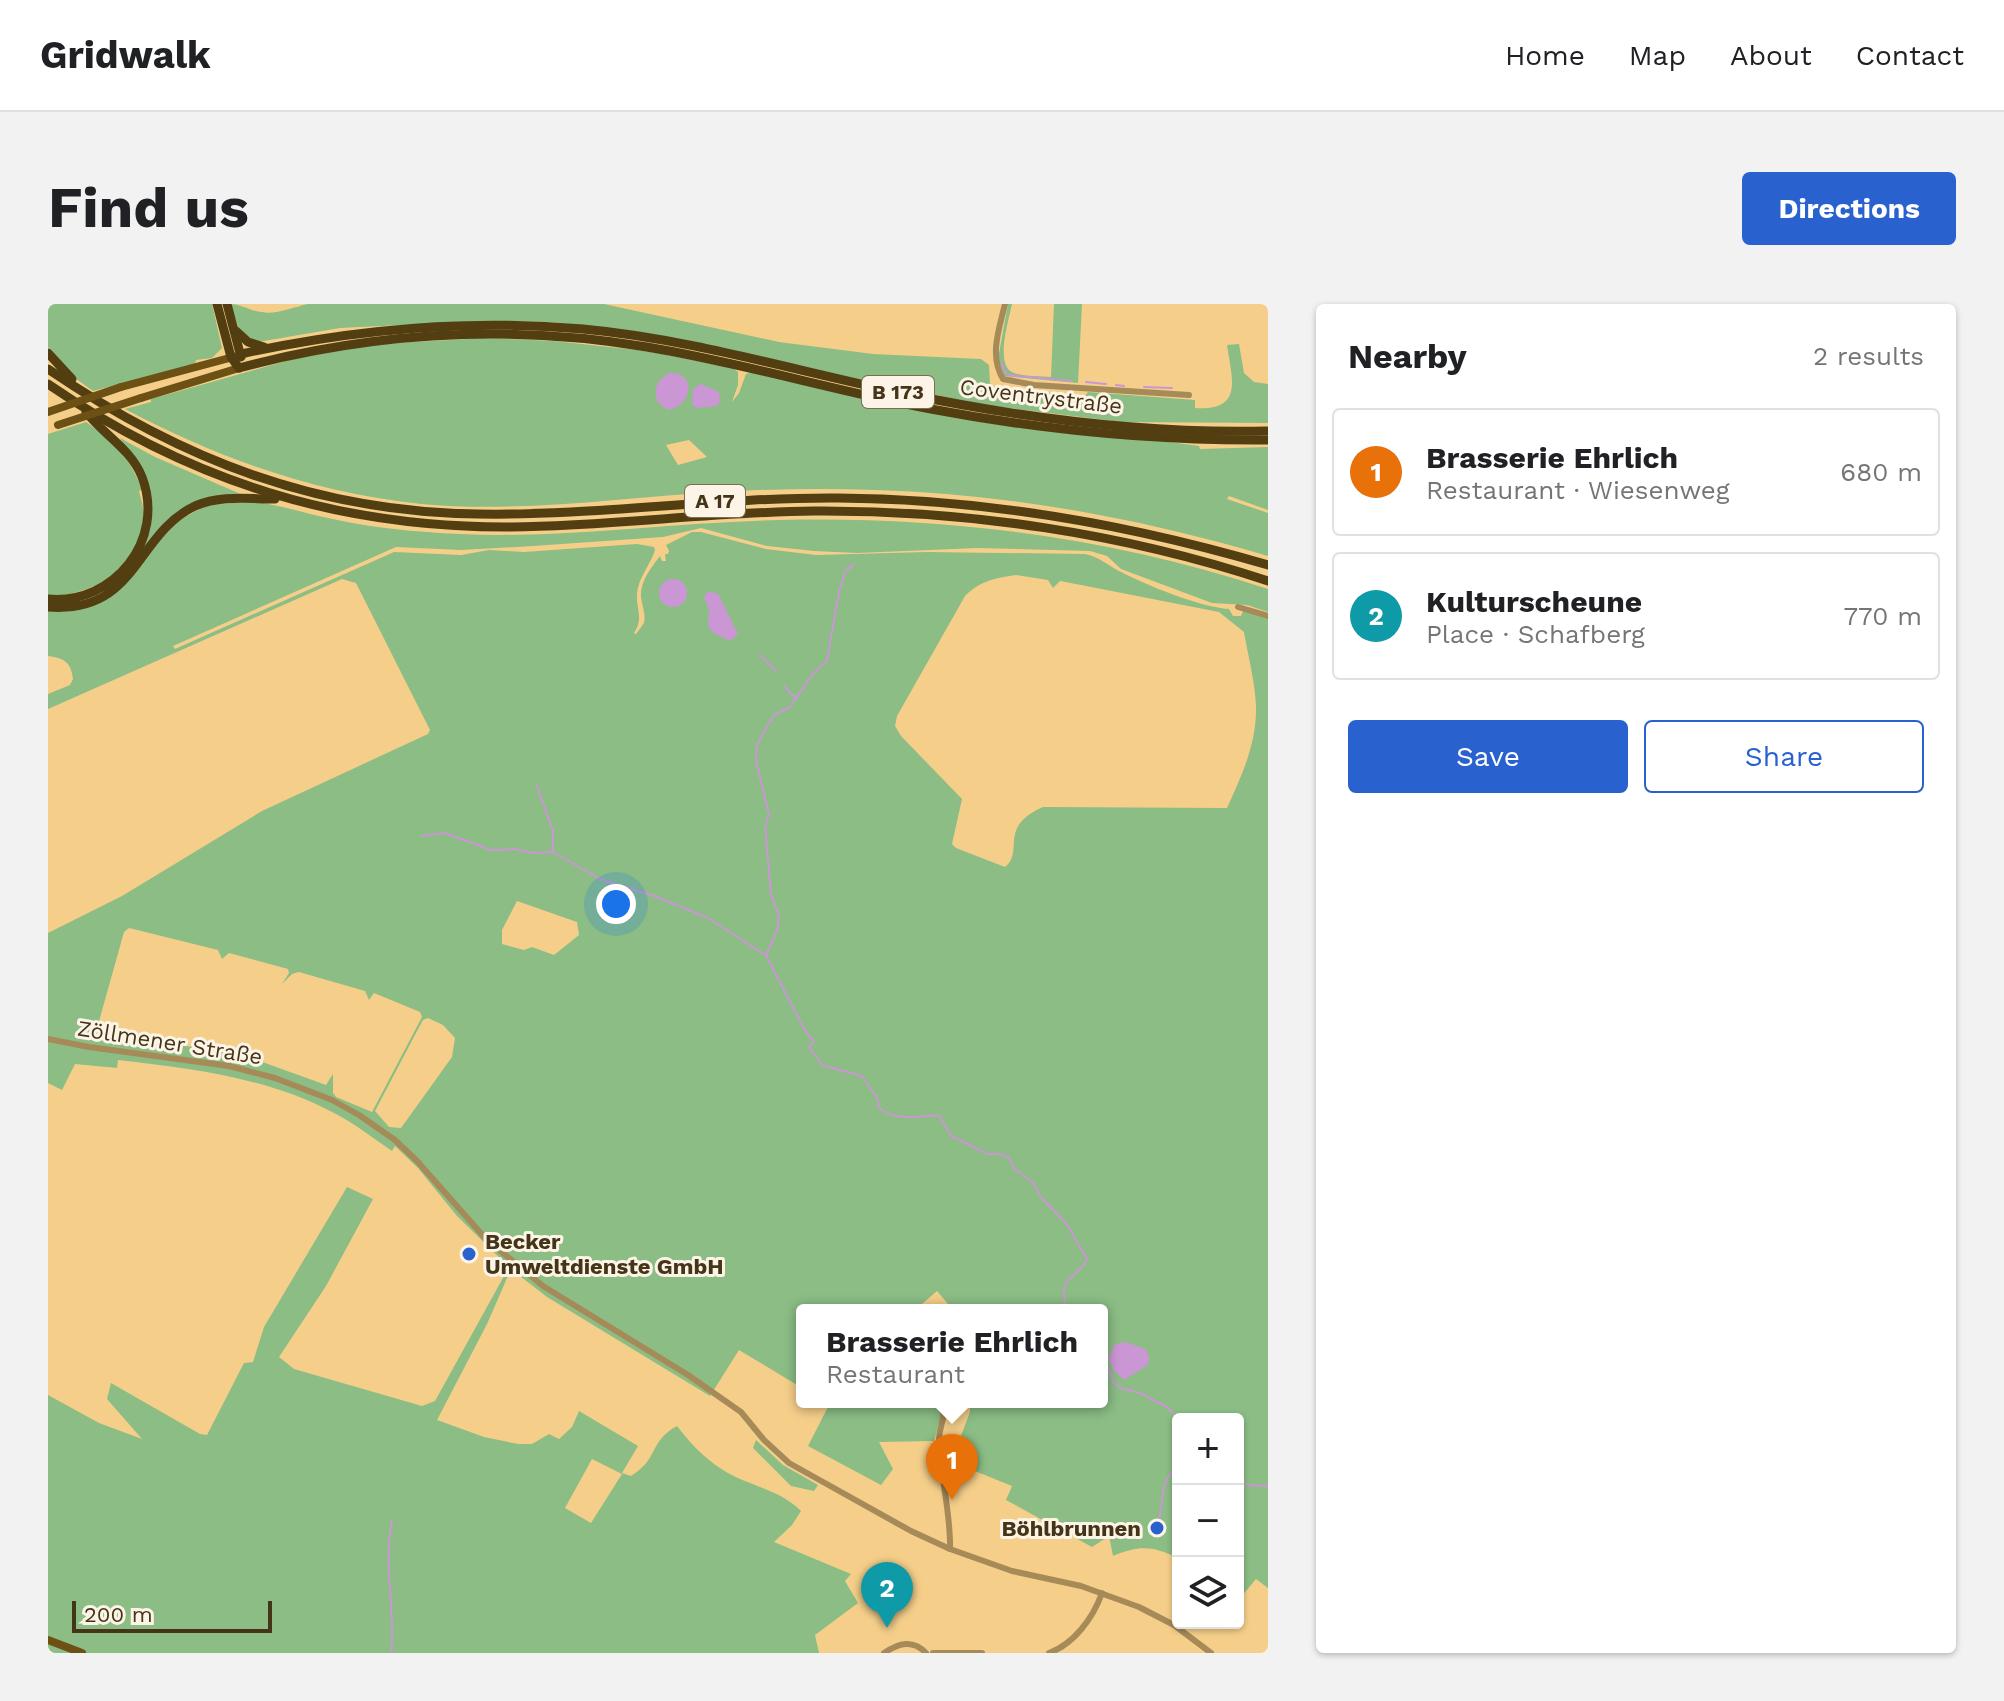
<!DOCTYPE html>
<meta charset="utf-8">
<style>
body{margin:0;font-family:"Work Sans",sans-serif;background:#f2f2f2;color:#202124}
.controls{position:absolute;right:24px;bottom:24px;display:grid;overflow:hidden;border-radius:8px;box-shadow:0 2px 6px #0004}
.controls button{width:72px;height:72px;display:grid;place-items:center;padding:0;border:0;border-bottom:2px solid #e0e0e0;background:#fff;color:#202124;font:40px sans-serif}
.scale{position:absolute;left:24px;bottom:20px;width:200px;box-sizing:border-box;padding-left:8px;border:4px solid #443418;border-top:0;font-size:22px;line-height:28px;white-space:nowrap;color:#443418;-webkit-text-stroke:6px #fcf5e7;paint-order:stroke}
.you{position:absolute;left:568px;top:600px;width:28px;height:28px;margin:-20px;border:6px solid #fff;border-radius:50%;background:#1a73e8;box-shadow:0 0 0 12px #1a73e833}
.badge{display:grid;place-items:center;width:52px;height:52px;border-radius:50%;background:#2961cf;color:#fff;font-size:26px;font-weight:700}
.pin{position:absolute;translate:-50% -66px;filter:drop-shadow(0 2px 4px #0008)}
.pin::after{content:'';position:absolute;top:42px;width:28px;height:24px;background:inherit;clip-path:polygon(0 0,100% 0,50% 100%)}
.popup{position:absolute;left:748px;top:1000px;width:312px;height:104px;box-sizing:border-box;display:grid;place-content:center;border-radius:8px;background:#fff;filter:drop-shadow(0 2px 6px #0005);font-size:26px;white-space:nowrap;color:#757577}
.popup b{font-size:30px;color:#202124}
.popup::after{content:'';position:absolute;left:50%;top:100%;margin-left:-16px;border:16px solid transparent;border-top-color:#fff}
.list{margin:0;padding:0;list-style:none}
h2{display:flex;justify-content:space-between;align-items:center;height:104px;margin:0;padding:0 32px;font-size:34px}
h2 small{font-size:26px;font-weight:400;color:#757577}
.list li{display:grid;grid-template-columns:52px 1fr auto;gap:24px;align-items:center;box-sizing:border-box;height:128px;margin:0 16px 16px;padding:0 16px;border:2px solid #e0e0e0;border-radius:8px}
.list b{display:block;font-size:30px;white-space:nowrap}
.list p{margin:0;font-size:26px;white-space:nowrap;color:#757577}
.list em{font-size:26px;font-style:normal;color:#757577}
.actions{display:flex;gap:16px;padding:24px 32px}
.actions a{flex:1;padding:18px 0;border:2px solid #2961cf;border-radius:8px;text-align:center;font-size:28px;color:#2961cf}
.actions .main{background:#2961cf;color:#fff}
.icon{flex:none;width:44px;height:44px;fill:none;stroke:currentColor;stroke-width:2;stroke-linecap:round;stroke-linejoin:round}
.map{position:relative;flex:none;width:1220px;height:1349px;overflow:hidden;border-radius:8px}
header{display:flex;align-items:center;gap:48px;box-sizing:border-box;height:112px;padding:0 40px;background:#fff;border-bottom:2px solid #e0e0e0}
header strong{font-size:38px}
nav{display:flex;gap:44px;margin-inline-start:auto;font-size:28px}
.intro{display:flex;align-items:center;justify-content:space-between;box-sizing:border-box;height:192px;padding:0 48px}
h1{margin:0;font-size:56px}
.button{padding:20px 36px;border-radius:8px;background:#2961cf;color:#fff;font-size:28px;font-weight:700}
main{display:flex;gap:48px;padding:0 48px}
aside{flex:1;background:#fff;border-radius:8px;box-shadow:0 2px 6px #0004}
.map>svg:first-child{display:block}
.green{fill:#8bbd85;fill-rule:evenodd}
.water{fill:#cb96d4}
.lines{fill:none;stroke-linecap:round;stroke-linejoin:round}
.stream{stroke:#cb96d4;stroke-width:2}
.minor{stroke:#a68b59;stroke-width:6}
.major{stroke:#6d5013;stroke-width:8}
.highway{stroke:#533e12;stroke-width:9}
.major-bridge{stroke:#6d5013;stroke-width:8}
.poi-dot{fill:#2961cf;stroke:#fcf5e7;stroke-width:3}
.labels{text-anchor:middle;stroke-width:6;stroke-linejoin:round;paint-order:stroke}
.shield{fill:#fcf5e7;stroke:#7b6e56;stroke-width:2}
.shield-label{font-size:20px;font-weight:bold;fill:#443418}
.street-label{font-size:22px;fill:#443418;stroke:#fcf5e7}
.poi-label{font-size:22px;font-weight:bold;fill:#443418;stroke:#fcf5e7;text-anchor:start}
</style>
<header>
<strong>Gridwalk</strong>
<nav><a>Home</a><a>Map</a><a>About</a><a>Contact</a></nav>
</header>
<div class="intro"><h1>Find us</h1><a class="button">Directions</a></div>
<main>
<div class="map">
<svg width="1220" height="1349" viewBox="0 0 1220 1349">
<rect width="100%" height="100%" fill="#f5cf8a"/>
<g class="green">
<polygon points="0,0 164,0 174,44 164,54 148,56 147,60 45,87 23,71 0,43"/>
<path d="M 182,0 C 194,0 201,7 214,8 C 227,11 246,3 260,0 L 556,0 L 731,38 L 825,50 L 933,55 L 941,61 L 942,79 L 948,84 L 1037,92 L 1040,88 L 1147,96 L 1147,104 C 1196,107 1184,75 1179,41 L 1191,40 L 1196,69 L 1206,78 L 1220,80 L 1220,119 L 1073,118 L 937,101 L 559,24 L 503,18 L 436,17 L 292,24 L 210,38 L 193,30 Z"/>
<path d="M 960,0 L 964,0 C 961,15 947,60 964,68 C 974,73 992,72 1003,73 L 1006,0 L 1034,0 L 1030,79 L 956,72 L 950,55 Z"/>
<path d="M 436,34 L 506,37 L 598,47 L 685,64 L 690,68 L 690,81 L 684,98 L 691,89 L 698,70 L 704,68 L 821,96 L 1122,138 L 1151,142 L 1152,145 L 1220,143 L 1220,206 L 1181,192 L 1179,195 L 1220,209 L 1220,252 C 1092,214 960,190 827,186 C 775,184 721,185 669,188 C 571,194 472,209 373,200 C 267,189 172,155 77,105 L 103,98 L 103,95 L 252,53 L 314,41 ZM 641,136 L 659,153 L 630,161 L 618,141 Z"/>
<path d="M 38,118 C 65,136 83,155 94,186 L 91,187 C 92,193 95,199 95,205 C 97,214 93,227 90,236 C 74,275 39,290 0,293 L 0,130 Z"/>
<polygon points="72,134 107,153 195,191 143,200 91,254 102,194"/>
<path d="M 210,198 C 234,202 257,209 280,214 C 324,224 368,228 412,230 C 519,235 625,218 732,216 C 897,212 1063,233 1220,285 L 1220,308 L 1199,301 L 1164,299 L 1073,265 L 1059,252 L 1042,247 L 929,244 L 809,249 L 766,247 L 719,242 L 653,224 L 615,233 L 485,242 L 413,246 L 348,243 L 125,342 L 127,345 L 346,248 L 413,251 L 441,246 L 476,248 L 589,240 L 606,243 L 607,246 C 603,260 590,274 589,290 C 588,306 596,314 586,329 L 588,330 L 596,319 C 598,310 594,302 593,293 C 592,277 603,264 612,252 L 614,257 L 618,257 L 617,250 L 620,250 L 621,247 L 618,241 L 644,228 L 653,228 L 718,245 L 768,251 L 880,248 L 1037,250 C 1051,253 1058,260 1071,267 C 1098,281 1151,303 1181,305 L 1185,312 L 1193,312 L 1195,307 L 1220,314 L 1220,1284 L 1208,1275 L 1193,1293 L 1190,1291 L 1190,1115 L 1130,1115 L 1130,1254 C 1104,1242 1092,1241 1065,1252 L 1061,1232 L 1044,1243 L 958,1196 L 964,1182 L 917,1163 L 903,1152 L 895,1152 L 893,1137 L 911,1137 L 922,1108 L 922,1098 L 1054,1098 L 1054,1006 L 905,1006 L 889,987 L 867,1006 L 754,1006 L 754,1084 L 691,1046 L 662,1092 L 499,993 L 463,965 L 439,1020 L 389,1116 L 436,1133 L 470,1140 L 484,1140 L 501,1130 L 511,1135 L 524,1123 L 531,1107 L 590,1142 L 574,1169 L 583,1172 C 611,1155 601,1137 629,1122 C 643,1140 656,1154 675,1166 C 700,1182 732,1185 753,1207 L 744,1221 L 726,1238 L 803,1270 L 797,1277 L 810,1299 L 767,1331 L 771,1349 L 0,1349 L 0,1091 L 51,1119 L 94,1135 L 59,1095 L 63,1079 L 152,1130 L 159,1131 L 196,1059 L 205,1058 L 216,1023 L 299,883 L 325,895 L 278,982 L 231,1053 L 246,1065 L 374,1102 L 387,1097 L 461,963 L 409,912 L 370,864 L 347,842 L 344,847 C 325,834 306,819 286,809 C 218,773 145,765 70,756 L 69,764 L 27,760 L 14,786 L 0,779 L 0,629 L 74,592 L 214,507 L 380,430 L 382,426 L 308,279 L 294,275 L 0,405 L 0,390 L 22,381 L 25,375 C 23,358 16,354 0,352 L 0,306 L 44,301 L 130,217 L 155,203 L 164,200 ZM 968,271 L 1000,276 L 1005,284 L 1012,277 L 1033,281 L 1171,308 L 1196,328 C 1200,352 1207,377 1208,402 C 1209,439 1194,471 1179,504 L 995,503 C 949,523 977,547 957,563 L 908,544 L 904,540 L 914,495 L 853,432 L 847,422 L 849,412 L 917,292 C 932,277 947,274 968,271 ZM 469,597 L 529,618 L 531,631 L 506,651 L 484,643 L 476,646 L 454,640 L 454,626 ZM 81,624 L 170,646 L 174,655 L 181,649 L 240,665 L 241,669 L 234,680 L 244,670 L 251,668 L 317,687 L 321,696 L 326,689 L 372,708 L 374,713 L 324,808 L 288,793 L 285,789 L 285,770 L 278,781 L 195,751 L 193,748 L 198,737 L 188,749 L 123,740 L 119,737 L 112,740 L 51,731 L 48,728 L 76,628 ZM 380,714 L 395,721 L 407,734 L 404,753 L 353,824 L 341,823 L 327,807 L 369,727 L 375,716 ZM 544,1155 L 574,1170 L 543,1219 L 517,1204 Z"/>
<polygon points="777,1098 892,1098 894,1108 886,1137 831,1138 845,1165 833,1181 760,1142 781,1101"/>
<polygon points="708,1136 735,1161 770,1181 766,1187 743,1182 705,1144"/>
</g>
<g class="water">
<path d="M 621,69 C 649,67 645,102 620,106 L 610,99 C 605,86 608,76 621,69 Z"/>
<polygon points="653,80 671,88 672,97 669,102 649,104 644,101 645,85"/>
<circle cx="625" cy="289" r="14"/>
<polygon points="660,287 670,290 690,330 682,337 664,328 660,321 661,306 656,293"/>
<polygon points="1078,1038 1097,1045 1101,1052 1100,1061 1076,1076 1066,1067 1060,1054 1067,1040"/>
</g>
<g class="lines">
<g class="stream">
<polyline points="954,59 956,67 961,71 1023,77"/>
<polyline points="1038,78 1058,80"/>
<polyline points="1068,81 1076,82"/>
<polyline points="1096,83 1124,84"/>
<path d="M 806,260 L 797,268 L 791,288 L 779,356 L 764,371 L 742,403 L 726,411 L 709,440 L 708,457 L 721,511 L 717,521 L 723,591 L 731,611 L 729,627 L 718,651 L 756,725 L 766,737 L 761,743 L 774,761 L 814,772 L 829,794 L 831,804 C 849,818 870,812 891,811 L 903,832 L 940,850 L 953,850 L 961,854 L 966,864 L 985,879 L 992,892 L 1020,922 L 1039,955 C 1027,980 1008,969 1019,1006"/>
<polyline points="712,351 728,367"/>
<polyline points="736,382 744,391 750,393"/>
<polyline points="489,482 505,527 505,548"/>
<polyline points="374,532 397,529 443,546 465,545 486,549 505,548 552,575 606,592 658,613 716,650"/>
<polyline points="1054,1059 1057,1065 1061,1066 1066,1079 1073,1084 1092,1089 1119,1103 1131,1115"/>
<path d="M 1190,1176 C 1199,1184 1210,1180 1220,1183"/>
<path d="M 1109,1224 C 1117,1202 1109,1178 1130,1162"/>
<path d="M 343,1349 C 348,1305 335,1262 344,1217"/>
</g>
<g class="minor">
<path d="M 957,0 C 951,25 941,52 955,75 L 986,81 L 1141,91"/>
<polyline points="1190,303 1220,312"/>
<polyline points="0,735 41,743 181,762 227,774 284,796 311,811 347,836 369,857 438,935 495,982 640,1071 693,1108 716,1136 741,1159 863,1227 902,1245 964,1267 1033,1282 1091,1303 1126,1321 1163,1349"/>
<path d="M 893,1098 C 899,1118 891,1119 891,1136 C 892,1172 903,1208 902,1245"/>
<path d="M 836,1349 C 851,1339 865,1335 878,1349"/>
<polyline points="885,1349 934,1349"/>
<path d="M 1001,1349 C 1026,1340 1045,1314 1054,1289"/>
</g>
<g class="major">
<polyline points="73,83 189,52"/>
<polyline points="93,94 191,64"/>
<polyline points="0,1336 34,1349"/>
</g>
<g class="highway">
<polyline points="169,0 183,53 191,64"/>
<polyline points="179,0 193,53"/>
<polyline points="188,27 200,38 216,43"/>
<polyline points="0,49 24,75"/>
<path d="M 193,50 C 306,25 420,15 535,25 C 643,35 748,67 854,89 C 973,114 1098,130 1220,127"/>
<path d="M 191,64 C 326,28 461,20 599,43 C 695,59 788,87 883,105 C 994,126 1107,137 1220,136"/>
<path d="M 0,65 C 132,155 268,208 430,210 C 551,212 670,193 790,194 C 937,195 1080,220 1220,261"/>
<path d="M 0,80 C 141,177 291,224 463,223 C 564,222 665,208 766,207 C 919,206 1075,229 1220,277"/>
<path d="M 0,295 C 66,301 118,236 94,173 C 83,145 56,131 38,108"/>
<path d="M 0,303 C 90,310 86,231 147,202 C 173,191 200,195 227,195"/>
</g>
<g class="major-bridge">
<polyline points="0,108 73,83"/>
<polyline points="10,121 93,94"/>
</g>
</g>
<g class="poi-dot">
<circle cx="421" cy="950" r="8"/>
<circle cx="1109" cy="1224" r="8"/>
</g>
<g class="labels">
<g class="shield">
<rect x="814" y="72" width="72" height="32" rx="6"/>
<rect x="637" y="181" width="60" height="32" rx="6"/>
</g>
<g class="shield-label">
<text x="850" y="95">B 173</text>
<text x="667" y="204">A 17</text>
</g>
<g class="street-label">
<text transform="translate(993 92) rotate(7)" y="8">Coventrystraße</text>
<text transform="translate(122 738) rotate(9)" y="8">Zöllmener Straße</text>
</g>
<g class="poi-label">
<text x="437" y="945">Becker<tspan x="437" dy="25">Umweltdienste GmbH</tspan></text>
<text x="1093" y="1232" text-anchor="end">Böhlbrunnen</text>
</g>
</g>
</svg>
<div class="controls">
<button>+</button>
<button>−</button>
<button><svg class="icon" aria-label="layers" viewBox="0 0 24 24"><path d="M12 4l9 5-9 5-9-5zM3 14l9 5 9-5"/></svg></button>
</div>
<div class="scale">200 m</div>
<div class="you"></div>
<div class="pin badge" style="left:904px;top:1196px;background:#e8710a">1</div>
<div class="popup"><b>Brasserie Ehrlich</b>Restaurant</div>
<div class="pin badge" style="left:839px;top:1324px;background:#0f9aa8">2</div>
</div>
<aside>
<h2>Nearby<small>2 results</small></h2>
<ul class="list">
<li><span class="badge" style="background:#e8710a">1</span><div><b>Brasserie Ehrlich</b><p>Restaurant · Wiesenweg</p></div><em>680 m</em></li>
<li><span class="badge" style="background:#0f9aa8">2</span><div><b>Kulturscheune</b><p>Place · Schafberg</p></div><em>770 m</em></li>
</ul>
<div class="actions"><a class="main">Save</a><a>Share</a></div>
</aside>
</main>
